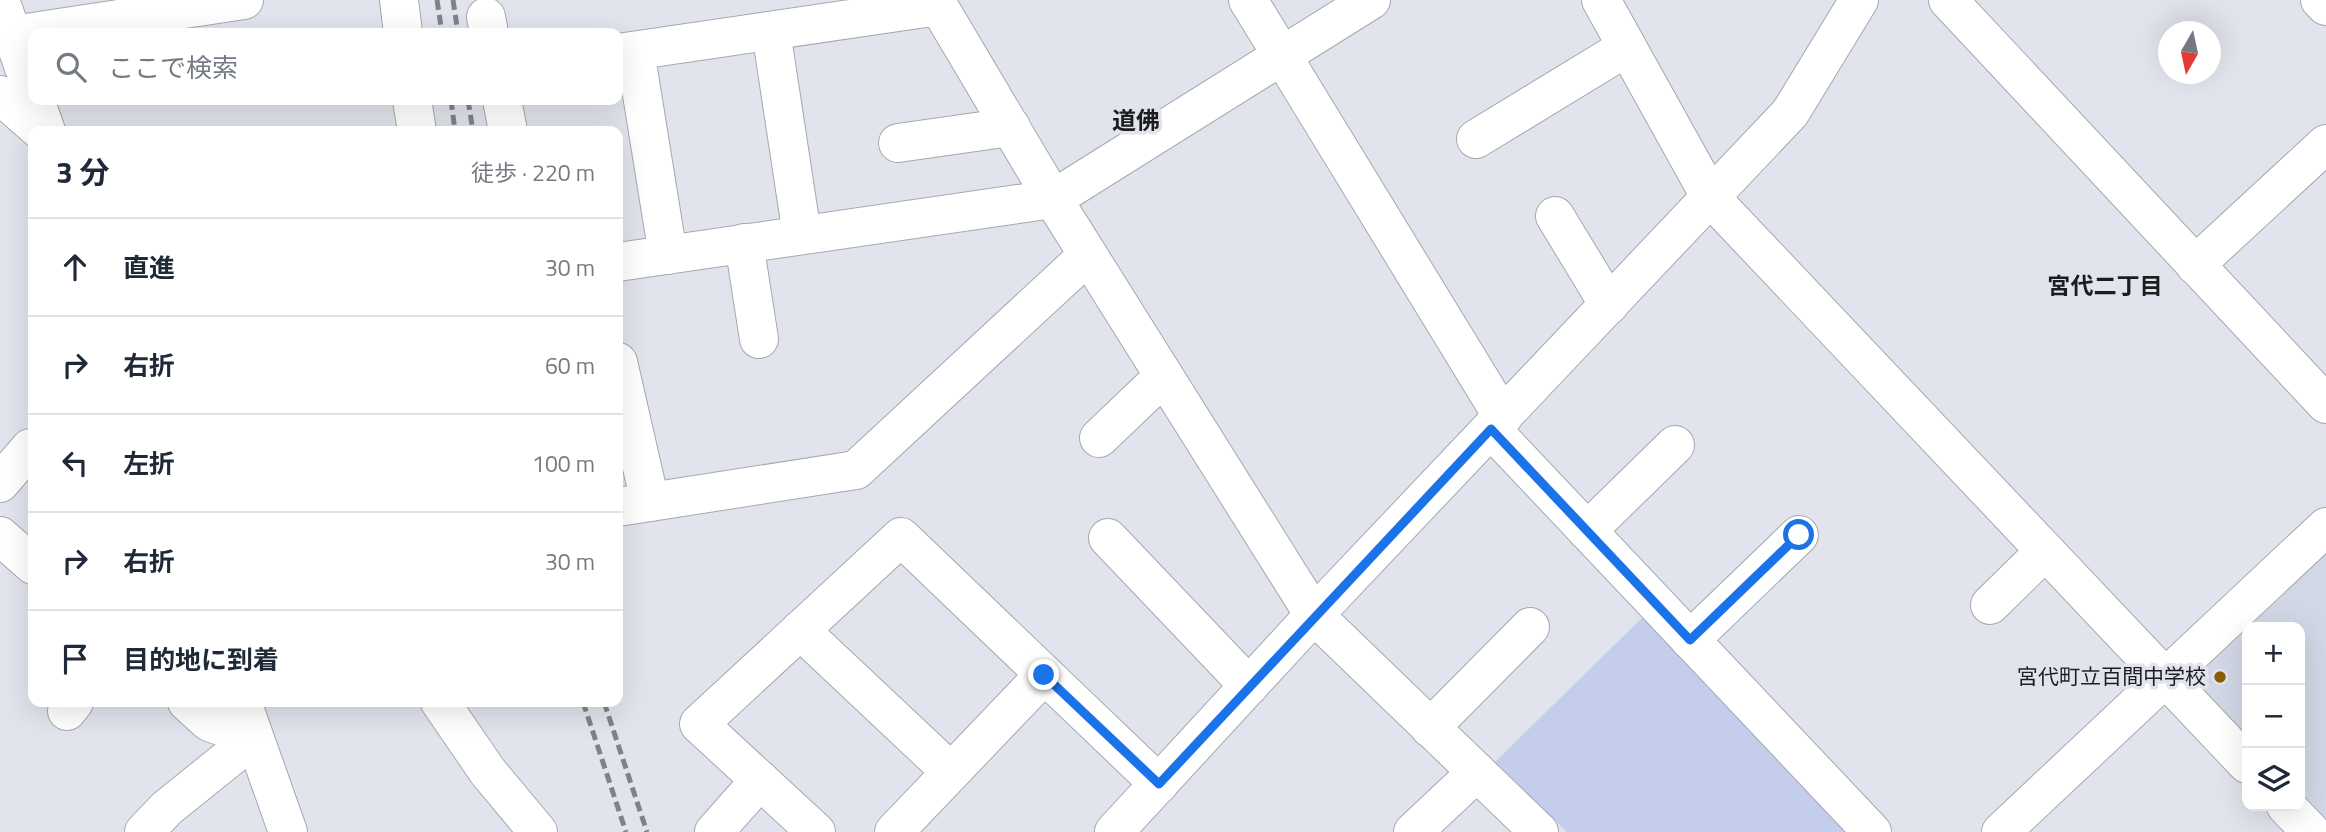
<!DOCTYPE html>
<html lang="ja">
<meta charset="utf-8">
<style>
body{margin:0;font-family:"Titillium Web","Noto Sans JP",sans-serif;background:#f2f2f3;color:#1f2937}
.controls{position:absolute;right:21px;bottom:21px;display:grid;overflow:hidden;border-radius:14px;box-shadow:0 7px 28px #0002}
.controls button{width:63px;height:63px;display:grid;place-items:center;padding:0;border:0;border-bottom:2px solid #e0e1e3;background:#fff;color:#1f2937;font:35px sans-serif}
.compass{position:absolute;left:2158px;top:21px;width:63px;height:63px;border-radius:50%;background:#fff;box-shadow:0 7px 28px #0002;rotate:189deg}
.stop{position:absolute;width:21px;height:21px;margin:-16px;border:5px solid #1a73e8;border-radius:50%;background:#fff}
.stop.end{background:#1a73e8;border-color:#fff;box-shadow:0 2px 7px #0008}
.list{margin:0;padding:0;list-style:none}
h2{display:flex;justify-content:space-between;align-items:center;height:91px;margin:0;padding:0 28px;font-size:30px}
h2 small{font-size:23px;font-weight:400;color:#747a83}
.list li{display:grid;grid-template-columns:46px 1fr auto;gap:21px;align-items:center;box-sizing:border-box;height:98px;padding:0 28px;border-top:2px solid #e0e1e3}
.list b{display:block;font-size:26px;white-space:nowrap}
.list em{font-size:23px;font-style:normal;color:#747a83}
.icon{flex:none;width:38px;height:38px;fill:none;stroke:currentColor;stroke-width:2;stroke-linecap:round;stroke-linejoin:round}
.map{position:relative;flex:none;width:2326px;height:832px;overflow:hidden}
.search{position:absolute;background:#fff;box-shadow:0 7px 28px #0002;left:28px;top:28px;width:595px;height:77px;display:flex;align-items:center;gap:18px;box-sizing:border-box;padding:0 24px;border-radius:14px;color:#747a83;font-size:26px}
.panel{position:absolute;background:#fff;box-shadow:0 7px 28px #0002;left:28px;top:126px;width:595px;height:581px;border-radius:14px}
.map>svg:first-child{display:block}
.built{fill:#d2d7e6}
.green{fill:#c4cdec}
.lines{fill:none;stroke-linecap:round;stroke-linejoin:round}
.minor-casing{stroke:#a6a8b0;stroke-width:40}
.major-casing{stroke:#a6a8b0;stroke-width:40}
.minor{stroke:#fff;stroke-width:38}
.major{stroke:#fff;stroke-width:38}
.rail{stroke:#808287;stroke-width:5;stroke-dasharray:10 5;stroke-linecap:butt}
.route{stroke:#1a73e8;stroke-width:9}
.poi-dot{fill:#8d5c06;stroke:#e1e4ec;stroke-width:2.5}
.labels{text-anchor:middle;stroke-width:7;stroke-linejoin:round;paint-order:stroke}
.poi-label{font-size:21px;fill:#1c1d1f;stroke:#e1e4ec;text-anchor:end}
.neighbourhood-label{font-size:23px;font-weight:bold;fill:#1c1d1f;stroke:#e1e4ec}
.quarter-label{font-size:24px;font-weight:bold;fill:#1c1d1f;stroke:#e1e4ec}
</style>
<div class="map">
<svg width="2326" height="832" viewBox="0 0 2326 832">
<rect width="100%" height="100%" fill="#e1e4ec"/>
<polygon class="built" points="2326,542 2326,826 2300,798 2300,627 2247,627 2247,743 2192,685 2193,668"/>
<polygon class="green" points="1651,609 1858,832 1567,832 1495,762"/>
<g class="lines">
<g class="minor-casing">
<g id="minor">
<polyline points="399,0 403,33"/>
<polyline points="935,0 1053,199 1314,615 1539,832"/>
<polyline points="1248,0 1503,417"/>
<polyline points="1601,0 1711,198 2247,764"/>
<polyline points="1948,0 2326,404"/>
<polyline points="2320,0 2326,6"/>
<polyline points="486,17 489,33"/>
<polyline points="771,31 802,235"/>
<polyline points="13,35 244,0"/>
<polyline points="635,51 668,255"/>
<polyline points="618,53 939,6"/>
<polyline points="0,95 41,131"/>
<polyline points="412,100 417,131"/>
<polyline points="502,100 508,131"/>
<polyline points="1476,139 1627,47"/>
<polyline points="898,143 1011,127"/>
<polyline points="1555,216 1609,305"/>
<polyline points="744,243 759,339"/>
<polyline points="618,262 1053,199 1371,0"/>
<polyline points="2195,265 2326,144"/>
<polyline points="618,362 650,502"/>
<polyline points="1491,429 1872,832"/>
<polyline points="1099,438 1164,376"/>
<polyline points="0,483 30,448"/>
<polyline points="618,507 856,470 1088,255"/>
<polyline points="1587,531 1675,445"/>
<polyline points="0,536 33,565"/>
<polyline points="1108,538 1249,686"/>
<polyline points="1990,605 2045,551"/>
<polyline points="800,630 951,772"/>
<polyline points="1690,640 1799,535"/>
<polyline points="187,702 209,722 254,738"/>
<polyline points="440,702 488,772 538,832"/>
<polyline points="67,711 74,702"/>
<polyline points="1430,728 1530,627"/>
<polyline points="2286,806 2311,832"/>
<polyline points="144,832 167,808 254,738"/>
<polyline points="714,832 760,780"/>
<polyline points="816,832 699,724 901,537 1159,784"/>
<polyline points="894,832 1044,675"/>
<polyline points="1114,832 1314,615 1790,113 1859,0"/>
<polyline points="1413,832 1477,772"/>
<polyline points="2001,832 2326,527"/>
</g>
</g>
<g class="major-casing">
<g id="major">
<polyline points="0,0 33,93"/>
<polyline points="35,100 46,131"/>
<polyline points="242,702 288,832"/>
</g>
</g>
<use href="#minor" class="minor"/>
<use href="#major" class="major"/>
<g class="rail">
<polyline points="437,0 442,33"/>
<polyline points="453,0 458,33"/>
<polyline points="451,100 455,131"/>
<polyline points="468,100 473,131"/>
<polyline points="583,702 626,832"/>
<polyline points="604,702 647,832"/>
</g>
</g>
<g class="lines">
<polyline class="route" points="1044,675 1159,784 1491,429 1690,640 1799,535"/>
</g>
<circle class="poi-dot" cx="2220" cy="677" r="7"/>
<g class="labels">
<g class="poi-label">
<text x="2206" y="684">宮代町立百間中学校</text>
</g>
<g class="neighbourhood-label">
<text x="2105" y="294">宮代二丁目</text>
</g>
<g class="quarter-label">
<text x="1136" y="129">道佛</text>
</g>
</g>
</svg>
<div class="controls">
<button>+</button>
<button>−</button>
<button><svg class="icon" aria-label="layers" viewBox="0 0 24 24"><path d="M12 4l9 5-9 5-9-5zM3 14l9 5 9-5"/></svg></button>
</div>
<svg class="compass" viewBox="-18 -18 36 36"><path d="M0-13l5 13h-10z" fill="#e53935"/><path d="M0 13l5-13h-10z" fill="#747a83"/></svg>
<div class="stop" style="left:1799px;top:535px"></div>
<div class="stop end" style="left:1044px;top:675px"></div>
<div class="search"><svg class="icon" aria-label="search" viewBox="0 0 24 24"><circle cx="10" cy="10" r="6"/><path d="M15 15l6 6"/></svg>ここで検索</div>
<section class="panel">
<h2>3 分<small>徒歩 · 220 m</small></h2>
<ul class="list">
<li><svg class="icon" aria-label="ahead" viewBox="0 0 24 24"><path d="M12 20V5M6 11l6-6 6 6"/></svg><div><b>直進</b></div><em>30 m</em></li>
<li><svg class="icon" aria-label="right" viewBox="0 0 24 24"><path d="M7 20v-9h11M14 6l5 5-5 5"/></svg><div><b>右折</b></div><em>60 m</em></li>
<li><svg class="icon" aria-label="left" viewBox="0 0 24 24"><path d="M17 20v-9H6M10 6l-5 5 5 5"/></svg><div><b>左折</b></div><em>100 m</em></li>
<li><svg class="icon" aria-label="right" viewBox="0 0 24 24"><path d="M7 20v-9h11M14 6l5 5-5 5"/></svg><div><b>右折</b></div><em>30 m</em></li>
<li><svg class="icon" aria-label="arrive" viewBox="0 0 24 24"><path d="M6 21V4h12l-3 4 3 4H6"/></svg><div><b>目的地に到着</b></div></li>
</ul>
</section>
</div>
